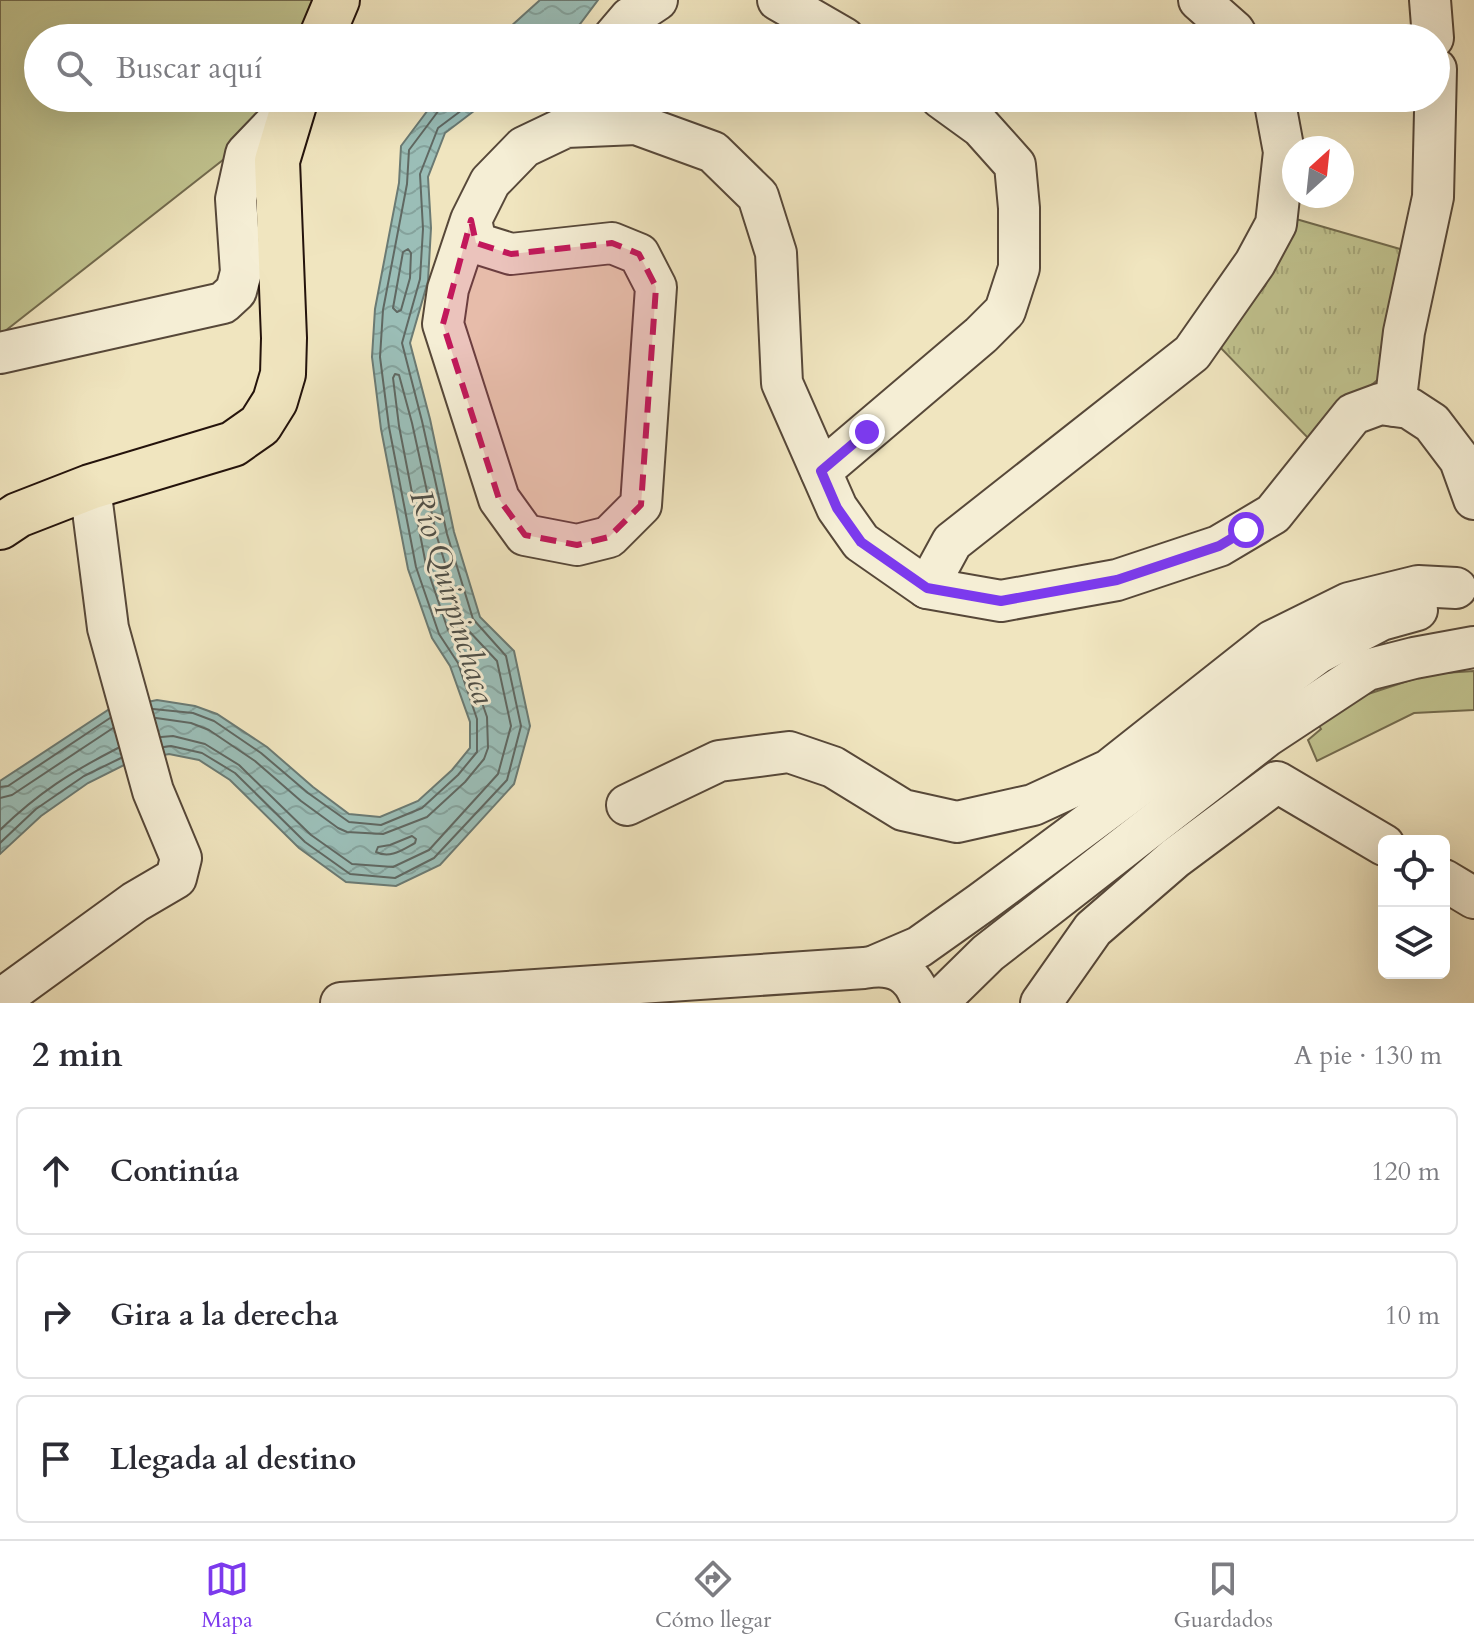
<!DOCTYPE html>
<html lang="es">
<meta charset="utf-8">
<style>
body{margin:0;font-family:Cardo,serif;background:#f2f2f3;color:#2b2b33}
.controls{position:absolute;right:24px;bottom:24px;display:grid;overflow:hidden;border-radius:12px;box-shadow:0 8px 32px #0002}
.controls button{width:72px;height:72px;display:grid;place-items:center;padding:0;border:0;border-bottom:2px solid #e1e1e2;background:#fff;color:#2b2b33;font:40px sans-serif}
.compass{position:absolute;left:1282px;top:136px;width:72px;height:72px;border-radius:50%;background:#fff;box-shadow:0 8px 32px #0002;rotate:27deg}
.stop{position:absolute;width:24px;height:24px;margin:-18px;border:6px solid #7c3aed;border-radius:50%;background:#fff}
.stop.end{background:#7c3aed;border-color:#fff;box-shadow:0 2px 8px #0008}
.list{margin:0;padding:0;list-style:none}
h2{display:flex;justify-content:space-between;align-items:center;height:104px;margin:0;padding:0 32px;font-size:34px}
h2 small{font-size:26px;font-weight:400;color:#7c7c81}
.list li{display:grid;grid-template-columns:52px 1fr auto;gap:24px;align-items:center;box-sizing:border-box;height:128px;margin:0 16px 16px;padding:0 16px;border:2px solid #e1e1e2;border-radius:12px}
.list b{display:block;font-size:30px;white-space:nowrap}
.list em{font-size:26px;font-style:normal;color:#7c7c81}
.icon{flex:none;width:44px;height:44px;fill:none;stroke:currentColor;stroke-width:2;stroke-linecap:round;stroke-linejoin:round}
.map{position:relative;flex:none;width:1474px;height:1003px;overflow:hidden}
.search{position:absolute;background:#fff;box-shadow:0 8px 32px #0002;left:24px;right:24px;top:24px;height:88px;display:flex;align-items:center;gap:20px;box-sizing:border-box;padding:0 28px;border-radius:44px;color:#7c7c81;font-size:30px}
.sheet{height:536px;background:#fff}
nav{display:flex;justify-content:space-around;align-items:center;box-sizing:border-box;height:112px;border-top:2px solid #e1e1e2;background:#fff;font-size:22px;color:#7c7c81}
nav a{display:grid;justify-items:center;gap:4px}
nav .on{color:#7c3aed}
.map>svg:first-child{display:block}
.green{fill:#c0c28e;stroke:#726a4d;stroke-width:2}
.park{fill:url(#park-tufts);stroke:#726a4d;stroke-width:2}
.water{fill:url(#water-waves);stroke:#6b7a73;stroke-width:2}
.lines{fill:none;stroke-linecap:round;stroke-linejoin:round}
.shore{stroke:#606862;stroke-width:2}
.minor-casing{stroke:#574839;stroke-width:44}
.highway-casing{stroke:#24130c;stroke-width:48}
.minor{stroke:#f5eed5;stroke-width:40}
.highway{stroke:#f0e5bf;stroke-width:44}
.route{stroke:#7c3aed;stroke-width:10}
.marked{fill:#c2185b;fill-opacity:0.2;stroke:#c2185b;stroke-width:6;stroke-dasharray:16 10;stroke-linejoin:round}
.labels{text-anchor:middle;stroke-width:6;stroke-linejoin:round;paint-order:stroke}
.water-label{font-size:32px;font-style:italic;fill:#4e4f48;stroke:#f5eed5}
</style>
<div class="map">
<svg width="1474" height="1003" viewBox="0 0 1474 1003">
<defs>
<pattern id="park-tufts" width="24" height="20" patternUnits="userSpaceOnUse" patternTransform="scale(2)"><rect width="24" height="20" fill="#c0c28e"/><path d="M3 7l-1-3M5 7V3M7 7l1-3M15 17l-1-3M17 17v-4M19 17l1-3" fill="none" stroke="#a5a679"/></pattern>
<pattern id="water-waves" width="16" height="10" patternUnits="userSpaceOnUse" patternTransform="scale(2)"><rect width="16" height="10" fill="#9bbeb7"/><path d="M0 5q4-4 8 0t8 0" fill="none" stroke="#85a29c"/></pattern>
</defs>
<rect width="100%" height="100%" fill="#f0e5bf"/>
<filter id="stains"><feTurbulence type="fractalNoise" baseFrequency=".0025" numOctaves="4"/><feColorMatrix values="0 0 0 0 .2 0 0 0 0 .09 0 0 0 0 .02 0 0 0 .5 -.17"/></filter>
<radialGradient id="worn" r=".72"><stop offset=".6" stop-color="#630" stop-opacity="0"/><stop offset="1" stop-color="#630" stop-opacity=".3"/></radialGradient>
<g class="green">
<polygon points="0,0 359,0 335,38 38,38 38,98 297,98 293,105 0,335"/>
<polygon points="1474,671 1474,710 1414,713 1317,761 1308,740 1321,729 1314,718 1362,696 1429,674"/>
</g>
<polygon class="park" points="1296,219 1407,251 1381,377 1308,438 1216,343 1265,286"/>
<g class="water">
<polygon points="540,0 598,0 580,24 565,38 498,38"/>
<polygon points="437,98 491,98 445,133 428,177 431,228 428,281 410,343 430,419 454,532 480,617 514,651 530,726 514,784 440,865 396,886 346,882 299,848 230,780 199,760 169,754 130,762 88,783 41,816 0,854 0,781 108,710 157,700 195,706 217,714 267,747 313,787 349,814 380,817 418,801 452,770 470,748 470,722 450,666 432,638 408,569 381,429 372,357 375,309 399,183 401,146"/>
</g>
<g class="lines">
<g class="shore">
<polygon points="408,249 411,253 410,278 401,310 397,312 393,308 403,252"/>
<polyline points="153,709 193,713 214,721 261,753 308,793 349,822 381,825 422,808 458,775 477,752 477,719 458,663 439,634 416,567 389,427 380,357 383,310 407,184 409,150 442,106 443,98"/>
<polyline points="156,718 191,723 209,730 255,761 301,801 338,828 347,832 383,834 427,817 465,782 484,759 488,748 487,717 467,659 448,630 426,565 399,426 393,378 395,374 399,375 412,423 437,537 463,622 467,629 497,661 511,726 498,774 429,850 393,867 352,864 311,835 239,765 205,744 173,736 161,737"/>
<polyline points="164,747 171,746 202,753 235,773 305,842 350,874 395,878 434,858 507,780 521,726 506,656 473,619 447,534 422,421 402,343 420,279 423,229 420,174 438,128 478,98"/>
<polyline points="0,787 8,786 110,718"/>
<polyline points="0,798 12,795 113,728"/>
<path d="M 0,830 C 38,793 71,772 118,748"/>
<path d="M 412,836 L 416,839 L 415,843 C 402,850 390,859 376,852 L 378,847 L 390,845 Z"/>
<polyline points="0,843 36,809 84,776 121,758"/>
</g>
<g class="minor-casing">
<g id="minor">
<polyline points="778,0 844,38"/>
<polyline points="1199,0 1234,31 1238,38"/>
<polyline points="1430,0 1433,38"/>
<polyline points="613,38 630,18 657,0"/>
<polyline points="471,220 448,289 443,324 499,499 525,535 577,545 609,537 641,505 656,287 639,254 612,243 511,254 476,243 471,220 490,182 524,147 566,127 636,124 713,152 758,196 776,253 782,383 837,508 861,542 927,588 1001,601 1117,580 1219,546 1273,514 1353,414 1380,404 1409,408 1432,423 1460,460 1474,499"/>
<polyline points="0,353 223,303 236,291 241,272 236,199 246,154 293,105"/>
<polyline points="1395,406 1404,332 1433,197 1436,69"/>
<polyline points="821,471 981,335 1005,311 1019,268 1019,208 1015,165 981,127 941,98"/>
<polyline points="927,588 952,542 1192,353 1255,263 1276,224 1284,152 1274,98"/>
<polyline points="627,805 719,761 789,752 833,767 903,810 957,822 1033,805 1109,770 1272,641 1349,603 1418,586 1456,588"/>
<polyline points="1444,880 1474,898"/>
<polyline points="877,965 919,947 981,903 1318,653 1381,620 1417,610"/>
<polyline points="0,1000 135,902 176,878 181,858 153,791 108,628 90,487"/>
<path d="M 341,1003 L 864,968 C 894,962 914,973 922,1003"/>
<polyline points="937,1003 988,953 1267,736 1367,670 1414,658 1474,647"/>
<polyline points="1041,1003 1093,929 1175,858 1277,782 1384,845"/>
</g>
</g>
<g class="highway-casing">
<g id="highway">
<polyline points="321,38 337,0"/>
<polyline points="0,527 18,515 90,487 233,444 260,425 275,401 283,374 284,338 277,161 296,98"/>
</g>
</g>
<use href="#minor" class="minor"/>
<use href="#highway" class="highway"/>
</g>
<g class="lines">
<polyline class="route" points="867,432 821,471 837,508 861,542 927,588 1001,601 1117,580 1219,546 1246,530"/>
</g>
<path class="marked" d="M 471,220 L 476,243 L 511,254 L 612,243 L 639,254 L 656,287 L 641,505 L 609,537 L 577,545 L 525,535 L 499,499 L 443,324 Z"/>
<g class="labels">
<g class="water-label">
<text transform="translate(453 597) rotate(73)" y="11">Río Quirpinchaca</text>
</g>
</g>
<rect width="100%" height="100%" filter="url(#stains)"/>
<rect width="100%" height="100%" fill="url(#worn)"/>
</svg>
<div class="controls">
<button><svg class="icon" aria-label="locate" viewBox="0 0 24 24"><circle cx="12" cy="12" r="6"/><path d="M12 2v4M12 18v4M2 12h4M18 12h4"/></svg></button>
<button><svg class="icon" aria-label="layers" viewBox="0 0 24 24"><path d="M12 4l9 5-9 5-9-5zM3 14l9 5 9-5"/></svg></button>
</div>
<svg class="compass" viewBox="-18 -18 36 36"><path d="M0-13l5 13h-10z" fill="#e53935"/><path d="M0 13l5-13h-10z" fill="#7c7c81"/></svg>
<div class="stop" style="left:1246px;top:530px"></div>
<div class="stop end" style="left:867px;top:432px"></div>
<div class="search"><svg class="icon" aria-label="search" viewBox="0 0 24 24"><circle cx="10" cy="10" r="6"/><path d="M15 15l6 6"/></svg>Buscar aquí</div>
</div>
<section class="sheet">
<h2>2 min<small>A pie · 130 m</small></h2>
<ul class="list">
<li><svg class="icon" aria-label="ahead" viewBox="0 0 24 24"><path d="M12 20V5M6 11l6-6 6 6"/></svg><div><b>Continúa</b></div><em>120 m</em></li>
<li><svg class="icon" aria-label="right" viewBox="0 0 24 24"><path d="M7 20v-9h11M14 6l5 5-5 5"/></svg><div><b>Gira a la derecha</b></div><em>10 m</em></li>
<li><svg class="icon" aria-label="arrive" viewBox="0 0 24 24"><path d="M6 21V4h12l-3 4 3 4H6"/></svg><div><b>Llegada al destino</b></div></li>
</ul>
</section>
<nav>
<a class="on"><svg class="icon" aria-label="map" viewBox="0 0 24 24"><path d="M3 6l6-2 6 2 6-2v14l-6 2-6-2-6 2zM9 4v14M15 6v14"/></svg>Mapa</a>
<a><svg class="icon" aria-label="directions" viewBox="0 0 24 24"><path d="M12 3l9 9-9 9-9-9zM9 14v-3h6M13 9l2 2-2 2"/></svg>Cómo llegar</a>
<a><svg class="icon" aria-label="saved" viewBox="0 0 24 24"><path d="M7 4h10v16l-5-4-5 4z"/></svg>Guardados</a>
</nav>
